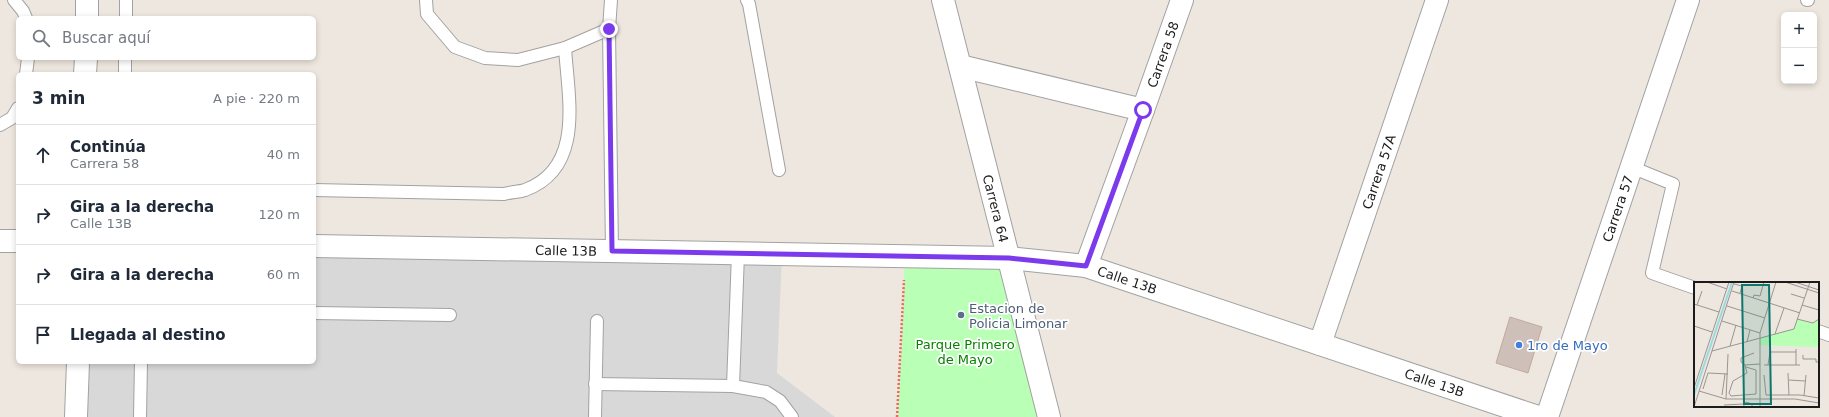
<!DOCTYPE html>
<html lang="es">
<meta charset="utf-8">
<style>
body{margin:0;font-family:"DejaVu Sans",sans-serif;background:#f2f2f3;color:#1f2937}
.controls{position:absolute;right:12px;top:12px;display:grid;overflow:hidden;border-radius:6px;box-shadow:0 2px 6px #0003}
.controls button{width:36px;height:36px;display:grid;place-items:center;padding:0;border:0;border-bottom:1px solid #e0e1e3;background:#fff;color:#1f2937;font:20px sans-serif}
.stop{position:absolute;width:12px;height:12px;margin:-9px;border:3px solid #7c3aed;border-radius:50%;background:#fff}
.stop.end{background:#7c3aed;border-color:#fff;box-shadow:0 1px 4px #0008}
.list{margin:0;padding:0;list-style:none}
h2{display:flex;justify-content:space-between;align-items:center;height:52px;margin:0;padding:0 16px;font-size:17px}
h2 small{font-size:13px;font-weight:400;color:#747a83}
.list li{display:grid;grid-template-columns:26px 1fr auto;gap:12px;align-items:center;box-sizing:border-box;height:60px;padding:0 16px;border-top:1px solid #e0e1e3}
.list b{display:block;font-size:15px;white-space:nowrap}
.list p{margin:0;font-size:13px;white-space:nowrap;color:#747a83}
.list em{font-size:13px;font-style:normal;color:#747a83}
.icon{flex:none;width:22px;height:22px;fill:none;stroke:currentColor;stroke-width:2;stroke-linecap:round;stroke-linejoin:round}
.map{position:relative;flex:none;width:1829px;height:417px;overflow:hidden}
.search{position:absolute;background:#fff;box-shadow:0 2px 6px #0003;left:16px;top:16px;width:300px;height:44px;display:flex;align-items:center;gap:10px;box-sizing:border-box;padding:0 14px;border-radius:6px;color:#747a83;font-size:15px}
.panel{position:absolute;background:#fff;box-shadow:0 2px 6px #0003;left:16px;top:72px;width:300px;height:292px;border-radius:6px}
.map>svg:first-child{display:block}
.residential{fill:#d9d8d8}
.park{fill:#b9ffb5}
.building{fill:#cebfb8;stroke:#c1aaa0}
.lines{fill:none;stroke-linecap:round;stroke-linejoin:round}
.service-casing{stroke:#a2a2a2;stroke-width:14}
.minor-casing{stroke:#a2a2a2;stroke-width:24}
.path{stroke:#ff5f64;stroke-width:2.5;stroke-dasharray:2 2;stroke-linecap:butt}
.service{stroke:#fff;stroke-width:12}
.minor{stroke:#fff;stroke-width:22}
.route{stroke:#7c3aed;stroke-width:5}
.service-dot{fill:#5c6f8a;stroke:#fff;stroke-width:1.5}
.shop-dot{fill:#3f7fe0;stroke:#fff;stroke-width:1.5}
.labels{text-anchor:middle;stroke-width:3.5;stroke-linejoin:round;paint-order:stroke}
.street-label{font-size:13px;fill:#1b1b1b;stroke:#fff}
.service-label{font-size:13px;fill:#4e5e75;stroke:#fff;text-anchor:start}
.park-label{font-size:13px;fill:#078200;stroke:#fff}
.shop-label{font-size:13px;fill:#366cbe;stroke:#fff;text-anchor:start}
.inset-river{fill:none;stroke:#9adbe1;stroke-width:2}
.inset-road{fill:none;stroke:#9a9591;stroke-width:1}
.view{fill:#0f766e;fill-opacity:0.15;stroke:#0f766e;stroke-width:2}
.inset-edge{fill:none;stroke:#1b1b1b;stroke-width:2}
</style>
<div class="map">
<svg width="1829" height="417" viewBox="0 0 1829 417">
<rect width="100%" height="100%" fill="#eee7df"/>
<polygon class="residential" points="314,246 782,254 777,373 835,417 76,417 78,362 314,362"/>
<polygon class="park" points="905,257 1009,258 1049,417 897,417"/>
<polygon class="building" points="1510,317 1542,327 1528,373 1496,363"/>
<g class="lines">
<g class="service-casing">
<g id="service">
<polyline points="14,0 23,11 26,18"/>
<polyline points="426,0 427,14 455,47 485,58 518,60 565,48 609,29"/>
<polyline points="611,0 609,29 612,251"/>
<polyline points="747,0 749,4 779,170"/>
<polyline points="1807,0 1808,0"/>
<polyline points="126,18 126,0"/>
<polyline points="26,74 28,58"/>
<polyline points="125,74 125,58"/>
<polyline points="0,125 12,118 18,108"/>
<polyline points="1631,167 1673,184 1652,273 1695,288"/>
<path d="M 314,190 L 504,194 C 511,192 519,192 525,190 C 585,168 568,97 565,48"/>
<polyline points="314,313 450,315"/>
<polyline points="1818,331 1829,335"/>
<polyline points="595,384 733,386 766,392 780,401 792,417"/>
<polyline points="733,386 738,254"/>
<polyline points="140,417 141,362"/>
<polyline points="595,417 597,321"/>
</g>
</g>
<g class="minor-casing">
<g id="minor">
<path id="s1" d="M 943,0 L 1049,417"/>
<polyline points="87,18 87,0"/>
<polyline points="960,66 1143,110"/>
<polyline points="85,74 86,58"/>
<polyline points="0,241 18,241"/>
<path id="s2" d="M 314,246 L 1009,258 L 1086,266 L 1538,417"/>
<path id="s3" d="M 1086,266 L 1143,110 L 1182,0"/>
<path id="s4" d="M 1320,344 L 1437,0"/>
<polyline points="76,417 78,362"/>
<path id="s5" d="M 1547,417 L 1688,0"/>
</g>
</g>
<polyline class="path" points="897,417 904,280"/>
<use href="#service" class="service"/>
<use href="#minor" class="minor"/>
</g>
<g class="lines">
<polyline class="route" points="609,29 612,251 1009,258 1086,266 1143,110"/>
</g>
<circle class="service-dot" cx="961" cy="315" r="4"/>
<circle class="shop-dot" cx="1519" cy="345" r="4"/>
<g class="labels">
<g class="street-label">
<text dy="5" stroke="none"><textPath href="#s3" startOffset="225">Carrera 58</textPath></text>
<text dy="5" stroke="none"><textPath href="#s4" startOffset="182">Carrera 57A</textPath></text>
<text dy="5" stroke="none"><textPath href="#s1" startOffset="215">Carrera 64</textPath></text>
<text dy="5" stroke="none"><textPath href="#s5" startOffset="220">Carrera 57</textPath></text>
<text dy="5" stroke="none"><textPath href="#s2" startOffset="252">Calle 13B</textPath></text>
<text dy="5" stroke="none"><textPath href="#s2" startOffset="816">Calle 13B</textPath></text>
<text dy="5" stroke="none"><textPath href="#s2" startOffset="1140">Calle 13B</textPath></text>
</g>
<g class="service-label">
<text x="969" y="313">Estacion de<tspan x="969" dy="15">Policia Limonar</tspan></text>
</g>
<g class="park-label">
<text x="965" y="349">Parque Primero<tspan x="965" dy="15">de Mayo</tspan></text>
</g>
<g class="shop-label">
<text x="1527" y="350">1ro de Mayo</text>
</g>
</g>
<g transform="translate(1694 282)">
<rect width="125" height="125" fill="#eee7df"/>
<path d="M 103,37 L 119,41 L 125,37 L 125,63 L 122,65 L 66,63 L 66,56 L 100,47 Z" fill="#b9ffb5"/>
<path class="inset-river" d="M 0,113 L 38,0"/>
<path class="inset-road" d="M 13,0 L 33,7M 91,0 L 125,11M 101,0 L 125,8M 40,2 L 48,4 L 46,11M 38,9 L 106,31M 97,12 L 110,16M 59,16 L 60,13 L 66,14 L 70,0M 0,22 L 25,30M 3,23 L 8,9M 108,23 L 125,28M 33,24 L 71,36M 103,37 L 119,41 L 125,37M 28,39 L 66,51M 0,44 L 18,50M 81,52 L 90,26M 53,60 L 56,48M 36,64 L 42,43M 18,69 L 100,47 L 116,0M 109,73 L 109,77 L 122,77 L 122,80 L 125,80M 51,83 L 66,82M 70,83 L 106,83M 74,83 L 76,70 L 102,70M 102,83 L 102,67M 52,85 L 62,88 L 62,112 L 37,114 L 35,111 L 39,99 L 53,91 L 51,83 L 47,80 L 47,76 L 60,71M 94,91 L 95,113M 70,93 L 72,113 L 106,113 L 125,116M 95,98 L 111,99M 0,106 L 35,0M 9,107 L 14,91 L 34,92M 5,109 L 32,117 L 101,117 L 125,121M 28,113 L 31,92M 110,114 L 112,93M 32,117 L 34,72M 30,123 L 50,122M 0,125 L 40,0M 49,125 L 52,120 L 58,122 L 58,125M 66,125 L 66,51 L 82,0"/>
<path class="view" d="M 48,3 L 75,3 L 77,122 L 50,122 Z"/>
<rect width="125" height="125" class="inset-edge"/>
</g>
</svg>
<div class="controls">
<button>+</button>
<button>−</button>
</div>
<div class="stop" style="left:1143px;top:110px"></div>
<div class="stop end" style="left:609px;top:29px"></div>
<div class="search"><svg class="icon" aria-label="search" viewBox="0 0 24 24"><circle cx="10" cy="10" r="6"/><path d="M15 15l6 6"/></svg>Buscar aquí</div>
<section class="panel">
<h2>3 min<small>A pie · 220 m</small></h2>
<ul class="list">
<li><svg class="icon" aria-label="ahead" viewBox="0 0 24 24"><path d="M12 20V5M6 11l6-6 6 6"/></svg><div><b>Continúa</b><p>Carrera 58</p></div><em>40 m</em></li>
<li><svg class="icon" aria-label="right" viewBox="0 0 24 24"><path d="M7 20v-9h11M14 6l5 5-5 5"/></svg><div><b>Gira a la derecha</b><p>Calle 13B</p></div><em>120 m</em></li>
<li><svg class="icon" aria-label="right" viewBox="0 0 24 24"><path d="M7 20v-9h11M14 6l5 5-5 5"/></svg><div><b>Gira a la derecha</b></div><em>60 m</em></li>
<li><svg class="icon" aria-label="arrive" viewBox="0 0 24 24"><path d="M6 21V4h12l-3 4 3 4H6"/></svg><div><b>Llegada al destino</b></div></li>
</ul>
</section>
</div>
